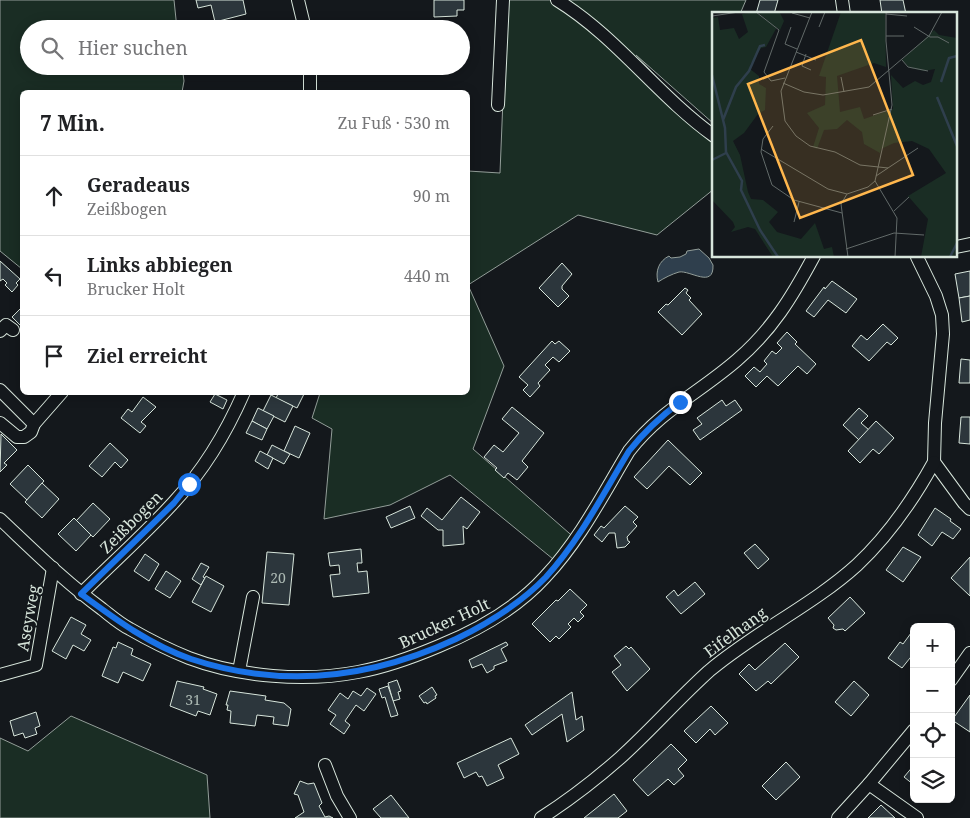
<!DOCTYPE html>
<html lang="de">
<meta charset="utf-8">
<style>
body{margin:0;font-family:"Noto Serif",serif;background:#f2f2f2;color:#202124}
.controls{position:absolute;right:15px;bottom:15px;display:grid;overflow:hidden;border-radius:8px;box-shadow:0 2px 12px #0003}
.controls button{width:45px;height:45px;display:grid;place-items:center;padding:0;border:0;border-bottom:1px solid #e0e0e0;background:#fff;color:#202124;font:25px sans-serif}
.stop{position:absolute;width:15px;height:15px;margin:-11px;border:4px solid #1a73e8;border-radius:50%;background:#fff}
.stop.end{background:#1a73e8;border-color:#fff;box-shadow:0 1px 5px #0008}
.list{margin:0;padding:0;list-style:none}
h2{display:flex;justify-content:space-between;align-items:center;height:65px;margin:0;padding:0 20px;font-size:21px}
h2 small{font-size:16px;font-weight:400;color:#757577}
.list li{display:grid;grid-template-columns:32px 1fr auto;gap:15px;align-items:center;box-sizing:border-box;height:80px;padding:0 20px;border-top:1px solid #e0e0e0}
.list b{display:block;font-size:19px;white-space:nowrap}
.list p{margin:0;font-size:16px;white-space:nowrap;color:#757577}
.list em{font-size:16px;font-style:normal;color:#757577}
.icon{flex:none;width:28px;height:28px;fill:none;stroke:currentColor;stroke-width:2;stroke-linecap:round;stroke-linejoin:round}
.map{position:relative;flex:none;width:970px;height:818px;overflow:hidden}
.search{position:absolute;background:#fff;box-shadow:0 2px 12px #0003;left:20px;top:20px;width:450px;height:55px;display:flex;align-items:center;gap:12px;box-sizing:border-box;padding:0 18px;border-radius:28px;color:#757577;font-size:19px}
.panel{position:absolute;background:#fff;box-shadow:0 2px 12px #0003;left:20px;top:90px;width:450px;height:305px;border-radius:8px}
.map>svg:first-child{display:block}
.green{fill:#1a2d24;stroke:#939e99}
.water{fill:#2f3f4d;stroke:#939e99}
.building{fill:#2c363c;stroke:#d8e6dc}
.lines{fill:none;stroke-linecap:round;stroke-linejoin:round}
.minor-casing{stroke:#d8e6dc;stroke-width:14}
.minor{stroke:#14181c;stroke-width:12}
.route{stroke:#1a73e8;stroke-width:6}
.labels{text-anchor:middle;stroke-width:4;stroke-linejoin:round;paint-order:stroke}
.number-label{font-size:14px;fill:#adbab4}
.street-label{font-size:16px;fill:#d8e6dc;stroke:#14181c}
.inset-river{fill:none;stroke:#2f3f4d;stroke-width:2.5}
.inset-road{fill:none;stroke:#626a69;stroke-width:1}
.view{fill:#ffb74d;fill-opacity:0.15;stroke:#ffb74d;stroke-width:2.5}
.inset-edge{fill:none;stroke:#d8e6dc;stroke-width:2.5}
</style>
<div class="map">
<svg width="970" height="818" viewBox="0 0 970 818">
<rect width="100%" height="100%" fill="#14181c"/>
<g class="green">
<polygon points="0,0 174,0 177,29 29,29 29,66 182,66 184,81 182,92 22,92 22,269 0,251"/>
<polygon points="507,0 746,0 740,14 714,14 714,124 636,55 690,113 714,130 714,189 657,235 578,215 468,285 504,366 473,449 577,540 553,559 450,475 390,505 324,519 332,429 312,418 320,393 468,392 468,171 500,173"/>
<polygon points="71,716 207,775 210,818 0,818 0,738 28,751"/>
</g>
<path class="water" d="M 699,249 L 709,258 L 713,265 C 714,289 690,270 679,272 C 672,274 664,278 658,282 C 655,271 659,261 669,256 L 671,258 L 680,257 L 686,254 L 687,251 Z"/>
<g class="building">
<polygon points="196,0 243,0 246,14 215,22 211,5 198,8"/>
<polygon points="434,0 464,0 464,10 457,10 457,16 434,17"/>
<polygon points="760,0 778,0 774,14 756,14"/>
<polygon points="880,0 903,0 906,14 882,14"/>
<polygon points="199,66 243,66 244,72 229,74 229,71 200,74"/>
<polygon points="0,261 20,279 16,283 18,285 12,292 5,285 7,283 3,279 0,281"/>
<polygon points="562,263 572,274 562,286 562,289 569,296 558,307 539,288"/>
<polygon points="970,271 970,296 959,298 955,274"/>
<polygon points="832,281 857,299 846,313 828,300 814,317 806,311 824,287 825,289"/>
<polygon points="685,288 688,290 686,293 691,298 689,300 702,314 682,335 658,312 666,304 668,305"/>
<polygon points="970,296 970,320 962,322 959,298"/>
<polygon points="22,307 22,327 12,317"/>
<polygon points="883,324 898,338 891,345 887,342 869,361 852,346 861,335 867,340"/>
<polygon points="787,332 797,342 795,344 816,364 807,374 798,366 778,386 767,376 756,387 745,376 754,367 760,372 767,364 764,361 772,351 776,354 782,348 777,343"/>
<polygon points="552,341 555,344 559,341 570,351 559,362 553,357 545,365 550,370 538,383 540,386 530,397 523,390 528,385 519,377"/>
<polygon points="961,359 970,360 970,383 959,383"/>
<polygon points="279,392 305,392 297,408 276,398"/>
<polygon points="215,394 227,400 223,409 210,402"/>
<polygon points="271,395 293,406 285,422 263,411"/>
<polygon points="143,397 156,407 141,422 146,426 140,433 121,418 128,409 132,412"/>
<polygon points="722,400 726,406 735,400 742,410 700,440 693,430 702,424 697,418"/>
<polygon points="512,407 544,433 522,461 528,467 517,480 508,473 504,478 495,470 497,468 484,457 494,445 503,452 519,433 502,419"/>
<polygon points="258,408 274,416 267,429 252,421"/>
<polygon points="859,408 868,416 861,423 869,430 859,440 843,425"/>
<polygon points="961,417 970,417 970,444 959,443"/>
<polygon points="252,421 267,429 262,440 246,433"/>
<polygon points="876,421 894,438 879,454 873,449 860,463 848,451"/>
<polygon points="295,426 310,433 299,458 284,451"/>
<polygon points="1,434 17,450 4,463 7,465 0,472"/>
<polygon points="668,440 702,473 690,485 669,466 647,489 634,477"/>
<polygon points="110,443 128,460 121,468 115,462 102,477 89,466"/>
<polygon points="272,445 290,454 284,464 267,455"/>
<polygon points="260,451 273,458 268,469 255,461"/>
<polygon points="28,465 44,481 27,500 10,484"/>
<polygon points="42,483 59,499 42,518 25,502"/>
<polygon points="461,497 480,512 467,529 463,526 464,544 443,546 443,530 438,530 421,516 427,508 442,520"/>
<polygon points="93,503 110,519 93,537 76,521"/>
<polygon points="410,506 415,518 391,528 386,517"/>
<polygon points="625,506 638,517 633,522 637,526 627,537 628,541 630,542 625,547 617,548 615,533 609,533 602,542 594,535 601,526 604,528"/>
<polygon points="935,508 951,519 950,521 961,529 953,539 942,532 932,546 918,535"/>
<polygon points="74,518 91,535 76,551 58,534"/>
<polygon points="755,544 769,559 758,569 744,553"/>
<polygon points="903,547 921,557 903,582 886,570"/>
<polygon points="361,549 362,563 357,563 358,572 367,571 369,593 333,597 330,575 340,574 339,565 330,566 328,553"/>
<polygon points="267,552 294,554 289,605 262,603"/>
<polygon points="145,554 159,564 149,581 134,571"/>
<polygon points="970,557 970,596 951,578"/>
<polygon points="201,563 209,567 203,577 205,578 201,585 192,579"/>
<polygon points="166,571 181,581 170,598 155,589"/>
<polygon points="206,576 224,586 211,612 192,602"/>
<polygon points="695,582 705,594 681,614 666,597 674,590 678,596"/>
<polygon points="570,589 587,605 580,612 584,616 578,622 574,618 568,624 571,627 559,639 556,636 550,642 532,624 556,600 558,601"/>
<polygon points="850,597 865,613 845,631 843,629 836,630 833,628 834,625 828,618"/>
<polygon points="71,617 86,625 81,634 91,640 84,651 73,645 66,659 52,651"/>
<polygon points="914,629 914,653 902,668 888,658 900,642 903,644"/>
<polygon points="118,642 133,649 131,655 151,664 143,681 123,672 118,683 102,676 113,647 116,648"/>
<polygon points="506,642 508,645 501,649 507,661 494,666 494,669 487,673 482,664 472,668 469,660"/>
<polygon points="785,643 799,657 771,684 768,681 756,691 739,674 749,664 755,670"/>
<polygon points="626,646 629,649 631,647 650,669 627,691 612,672 621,665 614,656"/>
<polygon points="397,680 401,691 398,692 400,699 393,701 388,683"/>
<polygon points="177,681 204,687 203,689 217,694 210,715 198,711 196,716 170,706"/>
<polygon points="854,681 869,695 851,716 835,702"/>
<polygon points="388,686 398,715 391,717 385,697 382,698 379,689"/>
<polygon points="432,687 437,695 435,696 436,698 427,704 426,702 424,703 419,696"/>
<polygon points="367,688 376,694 364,711 356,705 345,721 350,725 344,734 330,724 336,715 328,710 340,693 348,699 353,691 361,696"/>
<polygon points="230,691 266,696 265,700 284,703 291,709 288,726 273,724 274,717 257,715 255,726 230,723 231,711 227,710 228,705 226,705"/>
<polygon points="572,692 576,720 582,716 584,730 567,742 562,714 532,735 525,725"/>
<polygon points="970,695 970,732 952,720"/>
<polygon points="711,706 728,723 715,735 710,729 696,743 684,731"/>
<polygon points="36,712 40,726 35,728 37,734 25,738 23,733 14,736 10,721"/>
<polygon points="511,738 519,754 498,765 504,778 487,786 482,776 479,777 476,772 464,778 457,763"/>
<polygon points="671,744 687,760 678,769 684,776 674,785 668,779 648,796 633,780"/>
<polygon points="786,762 800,777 776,800 762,786"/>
<polygon points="914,765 914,785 904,777"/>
<polygon points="300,781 308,784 314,783 322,803 319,806 325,817 329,816 333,818 295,818 304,812 298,795 294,794"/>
<polygon points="614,794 627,811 618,818 584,818"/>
<polygon points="391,795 409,818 381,818 373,809"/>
<polygon points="881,805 895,818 868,818"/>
</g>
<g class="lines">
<g class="minor-casing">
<g id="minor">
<polyline points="298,0 305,29"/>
<path d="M 557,0 C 617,37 657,95 714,136"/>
<polyline points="842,0 844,14"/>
<polyline points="310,92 310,66"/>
<polyline points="498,105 503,0"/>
<polyline points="956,247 970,244"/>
<polyline points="917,257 936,296 942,315 943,334 935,423 934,462 964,503 970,509"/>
<polyline points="0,331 6,325 13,330"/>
<polyline points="0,390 34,424"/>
<polyline points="0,423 17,437 24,437 31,432 34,424 62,392"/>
<path d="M 0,519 C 33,550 65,582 102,609 C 111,616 120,624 130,629 C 149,640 169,650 189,658 C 239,677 306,682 358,672 C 386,667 413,657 439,646 C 478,630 516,609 545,577 C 580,540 603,494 629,451 C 661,410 699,393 737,360 C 772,330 792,297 814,256"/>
<path d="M 81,594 C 112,563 145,534 174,502 C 203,471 227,431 244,392"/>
<polyline points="239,671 253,597"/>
<polyline points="0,675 36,665 53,568"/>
<polyline points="951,680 970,653"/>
<polyline points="325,765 337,796 350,818"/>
<polyline points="869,784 917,818"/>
<path d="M 541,818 C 569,800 595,780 620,758 C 651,730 678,699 709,671 C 755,632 813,605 857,565 C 889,535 913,500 934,462"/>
<polyline points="838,818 869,784 914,730"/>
</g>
</g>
<use href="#minor" class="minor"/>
</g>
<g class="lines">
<path class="route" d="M 189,484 L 174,503 L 81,594 C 115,619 150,645 191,659 C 282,689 370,679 456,639 C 489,623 520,604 546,577 C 580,540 603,494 629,451 C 644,432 660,417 680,402"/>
</g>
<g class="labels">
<g class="number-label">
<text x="278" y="583">20</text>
<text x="193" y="705">31</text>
</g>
<g class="street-label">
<text transform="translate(131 522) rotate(-45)" y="6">Zeißbogen</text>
<text transform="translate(28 618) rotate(-80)" y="6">Aseyweg</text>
<text transform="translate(444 623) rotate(-25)" y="6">Brucker Holt</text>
<text transform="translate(735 632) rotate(-36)" y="6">Eifelhang</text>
</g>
</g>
<g transform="translate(712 12)">
<rect width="245" height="245" fill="#14181c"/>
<path d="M 43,0 L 65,15 L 54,35 L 49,36 L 38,53 L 38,57 L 47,64 L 47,72 L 54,76 L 53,98 L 46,102 L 32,121 L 21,129 L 28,143 L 36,180 L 39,187 L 51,188 L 66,200 L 57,210 L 65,220 L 89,227 L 103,211 L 112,237 L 120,235 L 122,245 L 61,245 L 43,217 L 36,215 L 19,220 L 23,215 L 21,210 L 0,188 L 0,6 L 6,5 L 8,18 L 22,16 L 27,27 L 36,20 L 30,2 ZM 45,0 L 68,1 L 72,9 L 68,18 ZM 129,0 L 173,0 L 174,55 L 162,51 L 125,64 L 128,100 L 148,95 L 152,107 L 181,97 L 179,63 L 191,76 L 203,69 L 211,73 L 219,70 L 223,57 L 212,59 L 198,56 L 190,48 L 222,18 L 227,23 L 245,26 L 245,238 L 242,245 L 209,245 L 216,207 L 196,184 L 234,161 L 217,137 L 200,129 L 182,131 L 169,137 L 168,141 L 152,132 L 150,120 L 135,108 L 125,117 L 112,118 L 105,137 L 101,135 L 107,116 L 95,101 L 113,93 L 114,65 L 107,64 Z" fill="#1a2d24"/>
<path class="inset-river" d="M 0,63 L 13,116 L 14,140 L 30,169 L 29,178 L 48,218 L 66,245M 229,70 L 237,46 L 245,44M 225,85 L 245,134M 11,108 L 24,75 L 37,59 L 48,34 L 53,33M 0,148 L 14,141M 238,245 L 245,231"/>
<path class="inset-road" d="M 44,0 L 67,18 L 52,60 L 59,69 L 73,66M 100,0 L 69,79 L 73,109 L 84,124 L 98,134 L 123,140 L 148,153 L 176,156M 174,0 L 174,29 L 180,93 L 163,169 L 185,206 L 183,245M 80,1 L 98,6M 174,2 L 195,4M 0,4 L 27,0M 79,15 L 73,32 L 85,37M 107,15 L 113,0M 202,15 L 218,25 L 226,25 L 237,31M 174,24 L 192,24M 84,40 L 104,48M 94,42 L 90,54 L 99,58M 190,48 L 196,55 L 216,59M 129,65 L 132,80M 71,71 L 92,80 L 111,83 L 157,75 L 217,24 L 230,0M 161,103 L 180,97M 61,114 L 51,127 L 49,140 L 60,173 L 82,188 L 130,201M 49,137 L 116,177 L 135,182M 164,164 L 206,136M 182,199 L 197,185M 82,210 L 87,190M 134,237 L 182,221 L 212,223M 136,245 L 129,192 L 135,182 L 156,175 L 163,169"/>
<path class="view" d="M 149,28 L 201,163 L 88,206 L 36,72 Z"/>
<rect width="245" height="245" class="inset-edge"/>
</g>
</svg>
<div class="controls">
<button>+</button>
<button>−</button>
<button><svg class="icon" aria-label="locate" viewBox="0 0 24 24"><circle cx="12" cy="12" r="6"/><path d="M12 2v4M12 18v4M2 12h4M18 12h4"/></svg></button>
<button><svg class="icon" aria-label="layers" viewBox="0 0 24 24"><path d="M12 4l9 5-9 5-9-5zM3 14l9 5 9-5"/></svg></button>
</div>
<div class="stop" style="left:189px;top:484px"></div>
<div class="stop end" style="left:680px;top:402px"></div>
<div class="search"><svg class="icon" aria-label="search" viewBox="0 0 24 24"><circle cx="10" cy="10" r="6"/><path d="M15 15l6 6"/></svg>Hier suchen</div>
<section class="panel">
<h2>7 Min.<small>Zu Fuß · 530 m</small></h2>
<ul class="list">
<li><svg class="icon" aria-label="ahead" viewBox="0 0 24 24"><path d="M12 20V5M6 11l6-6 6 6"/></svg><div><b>Geradeaus</b><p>Zeißbogen</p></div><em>90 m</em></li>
<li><svg class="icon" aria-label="left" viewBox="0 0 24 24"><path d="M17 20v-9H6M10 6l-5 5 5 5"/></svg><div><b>Links abbiegen</b><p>Brucker Holt</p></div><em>440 m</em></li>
<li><svg class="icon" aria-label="arrive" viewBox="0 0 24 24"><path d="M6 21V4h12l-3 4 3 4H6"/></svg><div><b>Ziel erreicht</b></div></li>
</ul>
</section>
</div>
